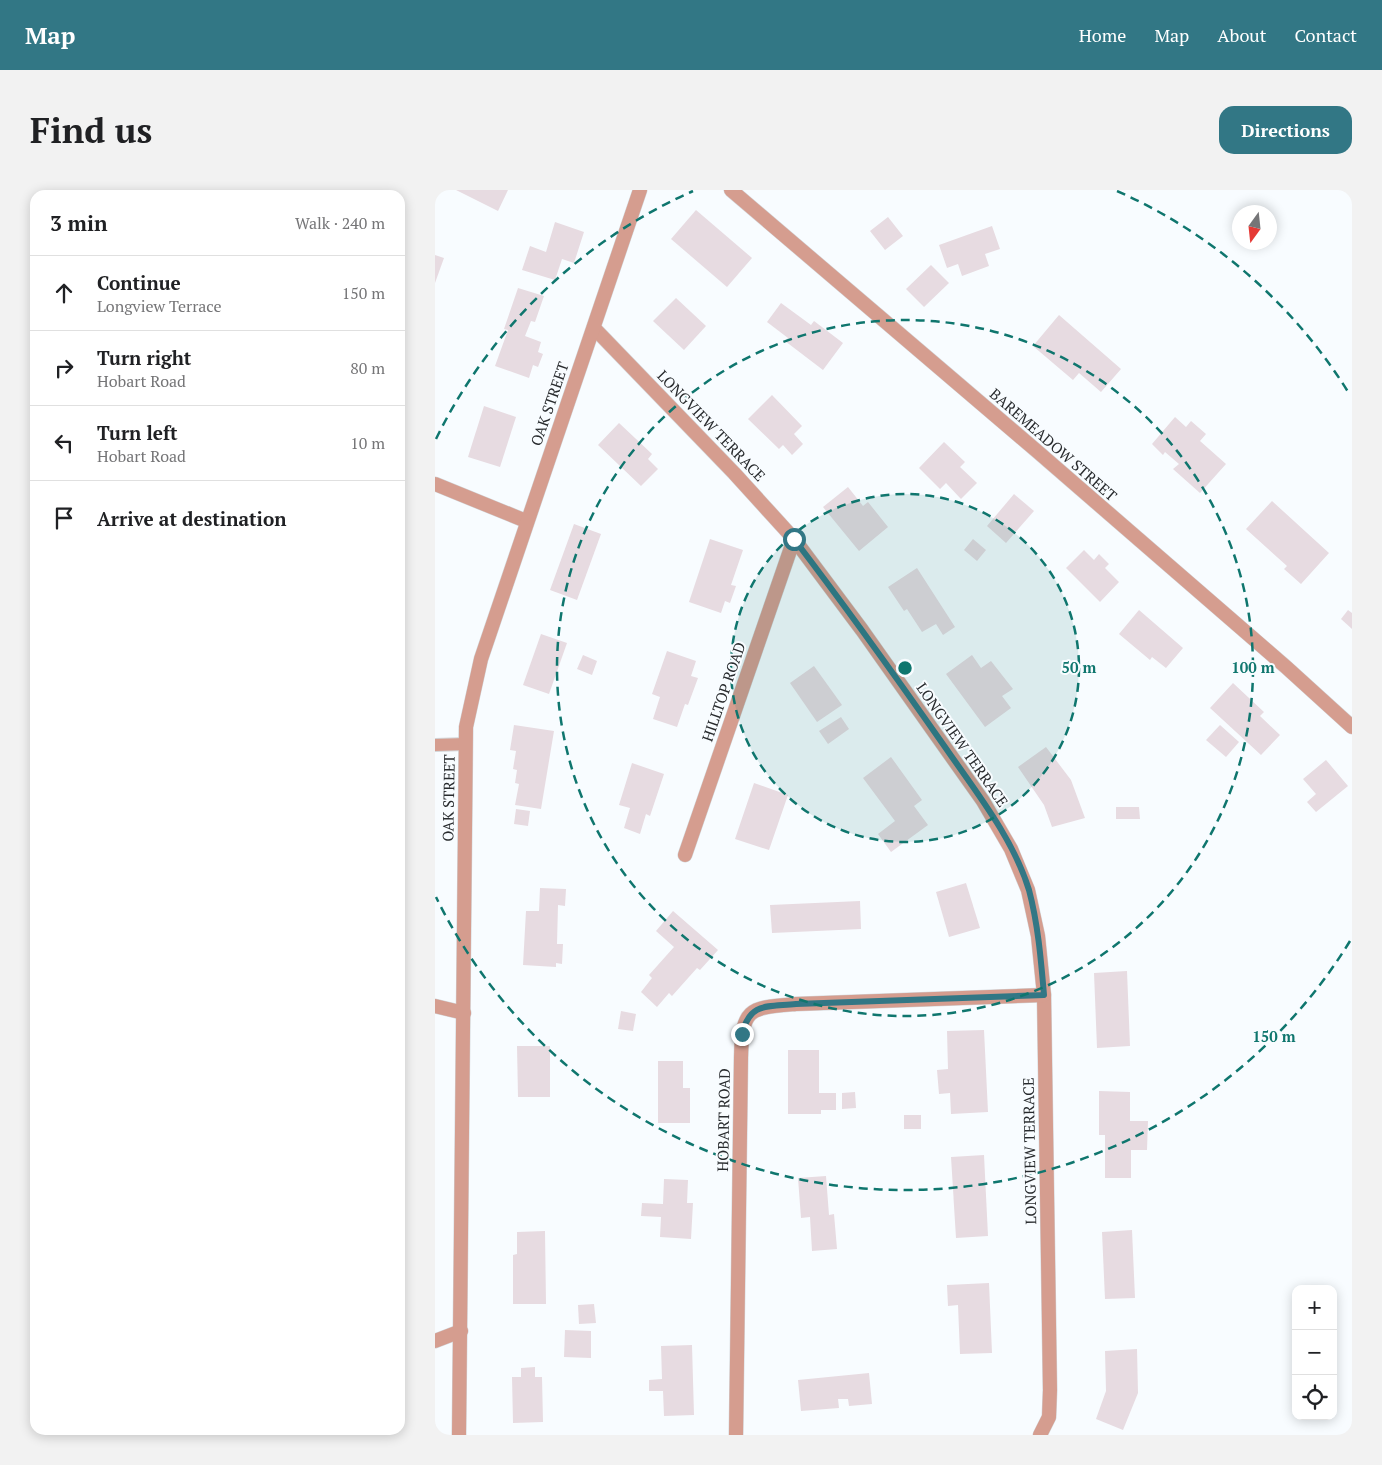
<!DOCTYPE html>
<meta charset="utf-8">
<style>
body{margin:0;font-family:"PT Serif",serif;background:#f2f2f2;color:#202124}
.controls{position:absolute;right:15px;bottom:15px;display:grid;overflow:hidden;border-radius:10px;box-shadow:0 2px 12px #0003}
.controls button{width:45px;height:45px;display:grid;place-items:center;padding:0;border:0;border-bottom:1px solid #e0e0e0;background:#fff;color:#202124;font:25px sans-serif}
.compass{position:absolute;left:797px;top:15px;width:45px;height:45px;border-radius:50%;background:#fff;box-shadow:0 2px 12px #0003;rotate:195deg}
.stop{position:absolute;width:15px;height:15px;margin:-11px;border:4px solid #327785;border-radius:50%;background:#fff}
.stop.end{background:#327785;border-color:#fff;box-shadow:0 1px 5px #0008}
.list{margin:0;padding:0;list-style:none}
h2{display:flex;justify-content:space-between;align-items:center;height:65px;margin:0;padding:0 20px;font-size:21px}
h2 small{font-size:16px;font-weight:400;color:#757577}
.list li{display:grid;grid-template-columns:32px 1fr auto;gap:15px;align-items:center;box-sizing:border-box;height:75px;padding:0 20px;border-top:1px solid #e0e0e0}
.list b{display:block;font-size:19px;white-space:nowrap}
.list p{margin:0;font-size:16px;white-space:nowrap;color:#757577}
.list em{font-size:16px;font-style:normal;color:#757577}
.icon{flex:none;width:28px;height:28px;fill:none;stroke:currentColor;stroke-width:2;stroke-linecap:round;stroke-linejoin:round}
.map{position:relative;flex:none;width:917px;height:1245px;overflow:hidden;border-radius:15px}
header{display:flex;align-items:center;gap:30px;box-sizing:border-box;height:70px;padding:0 25px;background:#327785;color:#fff}
header strong{font-size:24px}
nav{display:flex;gap:28px;margin-inline-start:auto;font-size:18px}
.intro{display:flex;align-items:center;justify-content:space-between;box-sizing:border-box;height:120px;padding:0 30px}
h1{margin:0;font-size:35px}
.button{padding:12px 22px;border-radius:15px;background:#327785;color:#fff;font-size:18px;font-weight:700}
main{display:flex;gap:30px;padding:0 30px}
aside{flex:1;background:#fff;border-radius:15px;box-shadow:0 2px 12px #0003}
.map>svg:first-child{display:block}
.building{fill:#e7dbe1}
.lines{fill:none;stroke-linecap:round;stroke-linejoin:round}
.service-casing{stroke:#d3d6d9;stroke-width:14}
.minor-casing{stroke:#d3d6d9;stroke-width:15}
.service{stroke:#d59d8f;stroke-width:12}
.minor{stroke:#d59d8f;stroke-width:14}
.route{stroke:#327785;stroke-width:6}
.ring{fill:none;stroke:#0f766e;stroke-width:2.5;stroke-dasharray:9 6}
.labels{text-anchor:middle;stroke-width:4;stroke-linejoin:round;paint-order:stroke}
.street-label{font-size:15px;fill:#282b2e;stroke:#f8fcff}
.centre{fill:#0f766e;stroke:#f8fcff;stroke-width:2.5}
.ring-label{font-size:15px;text-anchor:middle;font-weight:bold;fill:#0f766e;stroke:#f8fcff;stroke-width:4;stroke-linejoin:round;paint-order:stroke}
</style>
<header>
<strong>Map</strong>
<nav><a>Home</a><a>Map</a><a>About</a><a>Contact</a></nav>
</header>
<div class="intro"><h1>Find us</h1><a class="button">Directions</a></div>
<main>
<aside>
<h2>3 min<small>Walk · 240 m</small></h2>
<ul class="list">
<li><svg class="icon" aria-label="ahead" viewBox="0 0 24 24"><path d="M12 20V5M6 11l6-6 6 6"/></svg><div><b>Continue</b><p>Longview Terrace</p></div><em>150 m</em></li>
<li><svg class="icon" aria-label="right" viewBox="0 0 24 24"><path d="M7 20v-9h11M14 6l5 5-5 5"/></svg><div><b>Turn right</b><p>Hobart Road</p></div><em>80 m</em></li>
<li><svg class="icon" aria-label="left" viewBox="0 0 24 24"><path d="M17 20v-9H6M10 6l-5 5 5 5"/></svg><div><b>Turn left</b><p>Hobart Road</p></div><em>10 m</em></li>
<li><svg class="icon" aria-label="arrive" viewBox="0 0 24 24"><path d="M6 21V4h12l-3 4 3 4H6"/></svg><div><b>Arrive at destination</b></div></li>
</ul>
</aside>
<div class="map">
<svg width="917" height="1245" viewBox="0 0 917 1245">
<rect width="100%" height="100%" fill="#f8fcff"/>
<g class="building">
<polygon points="21,0 73,0 63,21"/>
<polygon points="261,20 317,68 292,97 236,49"/>
<polygon points="453,27 468,46 450,60 435,41"/>
<polygon points="120,32 149,42 139,73 127,69 120,90 87,80 95,56 111,62"/>
<polygon points="557,36 565,59 550,64 554,76 527,86 523,74 512,78 504,55"/>
<polygon points="0,65 9,68 0,93"/>
<polygon points="496,75 514,93 489,117 471,99"/>
<polygon points="83,98 109,106 100,132 96,131 90,146 106,152 103,162 108,164 103,177 98,175 94,188 60,176 73,140 69,139"/>
<polygon points="241,108 271,136 249,160 218,131"/>
<polygon points="346,113 376,135 379,131 408,153 388,180 350,151 353,148 332,132"/>
<polygon points="624,125 686,179 666,202 644,183 638,190 598,156"/>
<polygon points="337,205 367,236 359,244 368,254 357,265 348,255 344,259 313,229"/>
<polygon points="49,216 81,227 65,277 33,267"/>
<polygon points="740,227 751,237 756,231 771,244 765,251 791,274 765,303 738,279 744,274 730,262 728,265 717,254"/>
<polygon points="184,233 217,264 213,269 223,279 206,296 163,255"/>
<polygon points="509,252 530,272 525,277 542,293 526,309 511,293 505,299 484,278"/>
<polygon points="413,297 428,316 433,312 453,337 424,361 388,317"/>
<polygon points="579,304 599,321 571,353 552,336"/>
<polygon points="837,311 894,363 866,394 849,379 852,376 811,339"/>
<polygon points="139,334 166,344 142,410 115,400"/>
<polygon points="275,349 308,360 296,395 301,396 295,413 290,411 286,423 254,412"/>
<polygon points="538,349 551,360 542,371 529,360"/>
<polygon points="649,360 659,370 664,364 674,374 670,378 684,392 665,412 631,378"/>
<polygon points="482,378 520,437 508,445 501,434 487,442 472,419 469,421 453,397"/>
<polygon points="704,420 748,458 731,478 717,467 715,470 684,444"/>
<polygon points="913,420 917,423 917,439 906,429"/>
<polygon points="106,444 132,453 114,504 88,495"/>
<polygon points="232,461 261,471 256,486 263,488 253,515 250,514 242,537 218,529 225,507 217,504"/>
<polygon points="148,465 162,471 157,485 142,479"/>
<polygon points="537,465 546,478 556,471 578,499 567,506 576,518 550,537 511,484"/>
<polygon points="379,476 407,515 382,532 355,493"/>
<polygon points="798,493 829,522 825,526 845,545 826,565 775,518"/>
<polygon points="406,527 414,539 393,554 384,541"/>
<polygon points="79,535 119,541 106,619 80,615 84,594 80,593 82,580 78,579 81,561 75,560"/>
<polygon points="785,535 804,552 791,567 771,550"/>
<polygon points="611,557 636,590 650,628 617,637 609,615 583,577"/>
<polygon points="456,567 487,610 479,616 493,635 456,662 443,644 460,631 428,588"/>
<polygon points="891,570 913,596 881,622 872,612 881,604 868,589"/>
<polygon points="197,573 229,584 215,626 211,624 205,644 189,638 195,618 184,615"/>
<polygon points="319,593 353,605 334,660 300,649"/>
<polygon points="681,617 704,617 705,629 681,629"/>
<polygon points="81,619 95,621 93,636 79,634"/>
<polygon points="531,693 545,738 514,747 501,702"/>
<polygon points="105,698 131,699 130,716 123,715 122,754 128,754 127,774 121,773 121,777 88,775 91,721 104,721"/>
<polygon points="425,711 426,739 337,743 335,715"/>
<polygon points="238,721 283,760 265,780 262,778 237,806 234,803 222,817 206,802 217,788 214,785 239,757 221,741"/>
<polygon points="692,781 695,856 662,858 659,783"/>
<polygon points="186,821 201,824 198,841 183,839"/>
<polygon points="549,840 553,922 516,924 515,903 504,904 502,880 513,879 512,841"/>
<polygon points="82,856 115,856 115,907 83,907"/>
<polygon points="353,860 384,860 384,903 401,903 401,920 386,920 386,924 353,924"/>
<polygon points="223,871 248,871 248,898 255,898 255,933 223,933"/>
<polygon points="664,901 695,902 695,931 713,931 712,960 696,960 696,988 670,988 670,945 664,945"/>
<polygon points="420,902 421,918 407,919 407,903"/>
<rect x="469" y="925" width="17" height="14"/>
<polygon points="549,965 553,1046 521,1048 516,967"/>
<polygon points="391,986 394,1025 399,1024 402,1059 377,1061 375,1027 366,1028 363,988"/>
<polygon points="229,989 253,990 252,1013 258,1013 256,1049 225,1047 226,1027 206,1026 207,1013 228,1014"/>
<polygon points="697,1040 700,1108 670,1109 667,1042"/>
<polygon points="110,1041 111,1114 78,1114 78,1065 82,1064 82,1042"/>
<polygon points="554,1093 557,1163 525,1164 523,1115 513,1116 512,1095"/>
<polygon points="159,1114 161,1133 144,1134 143,1115"/>
<polygon points="130,1140 156,1141 156,1168 129,1167"/>
<polygon points="257,1155 259,1225 229,1226 228,1201 214,1201 214,1190 227,1189 226,1156"/>
<polygon points="702,1159 703,1203 688,1240 661,1229 671,1201 670,1161"/>
<polygon points="100,1177 100,1187 107,1187 108,1232 78,1233 77,1187 86,1187 86,1178"/>
<polygon points="434,1183 437,1214 414,1216 413,1209 403,1209 404,1218 366,1221 363,1190"/>
</g>
<g class="lines">
<g class="service-casing">
<polyline id="service" points="0,555 31,554"/>
</g>
<g class="minor-casing">
<g id="minor">
<polyline points="296,0 603,262 851,477 917,537"/>
<polyline points="159,138 299,283 359,349 427,440 548,611 576,659 593,700 603,746 609,805 615,1200 614,1227 605,1245"/>
<polyline points="0,294 91,331"/>
<polyline points="250,665 359,349"/>
<polyline points="0,816 29,823"/>
<polyline points="0,1151 26,1141"/>
<polyline points="24,1245 31,537 46,469 205,0"/>
<path d="M 301,1245 L 306,868 C 307,817 314,818 361,814 L 609,805"/>
</g>
</g>
<use href="#service" class="service"/>
<use href="#minor" class="minor"/>
</g>
<g class="lines">
<path class="route" d="M 307,844 C 315,812 332,817 361,814 L 609,805 C 606,770 603,734 594,700 C 578,648 541,602 510,557 C 461,487 411,417 359,349"/>
</g>
<circle cx="470" cy="478" r="174" fill="#0f766e" fill-opacity=".12"/>
<g class="ring">
<circle cx="470" cy="478" r="174"/>
<circle cx="470" cy="478" r="348"/>
<path d="M915 751A522 522 0 0 1 1 707M1 249A522 522 0 0 1 258 1M682 1A522 522 0 0 1 915 205"/>
</g>
<g class="labels">
<g class="street-label">
<text transform="translate(115 214) rotate(-71)" y="5">OAK STREET</text>
<text transform="translate(276 236) rotate(46)" y="5">LONGVIEW TERRACE</text>
<text transform="translate(618 255) rotate(41)" y="5">BAREMEADOW STREET</text>
<text transform="translate(289 502) rotate(-71)" y="5">HILLTOP ROAD</text>
<text transform="translate(527 555) rotate(55)" y="5">LONGVIEW TERRACE</text>
<text transform="translate(14 608) rotate(-89)" y="5">OAK STREET</text>
<text transform="translate(289 930) rotate(-89)" y="5">HOBART ROAD</text>
<text transform="translate(595 961) rotate(-91)" y="5">LONGVIEW TERRACE</text>
</g>
</g>
<circle cx="470" cy="478" r="8" class="centre"/>
<g class="ring-label">
<text x="644" y="483">50 m</text>
<text x="818" y="483">100 m</text>
<text x="839" y="852">150 m</text>
</g>
</svg>
<div class="controls">
<button>+</button>
<button>−</button>
<button><svg class="icon" aria-label="locate" viewBox="0 0 24 24"><circle cx="12" cy="12" r="6"/><path d="M12 2v4M12 18v4M2 12h4M18 12h4"/></svg></button>
</div>
<svg class="compass" viewBox="-18 -18 36 36"><path d="M0-13l5 13h-10z" fill="#e53935"/><path d="M0 13l5-13h-10z" fill="#757577"/></svg>
<div class="stop" style="left:359px;top:349px"></div>
<div class="stop end" style="left:307px;top:844px"></div>
</div>
</main>
